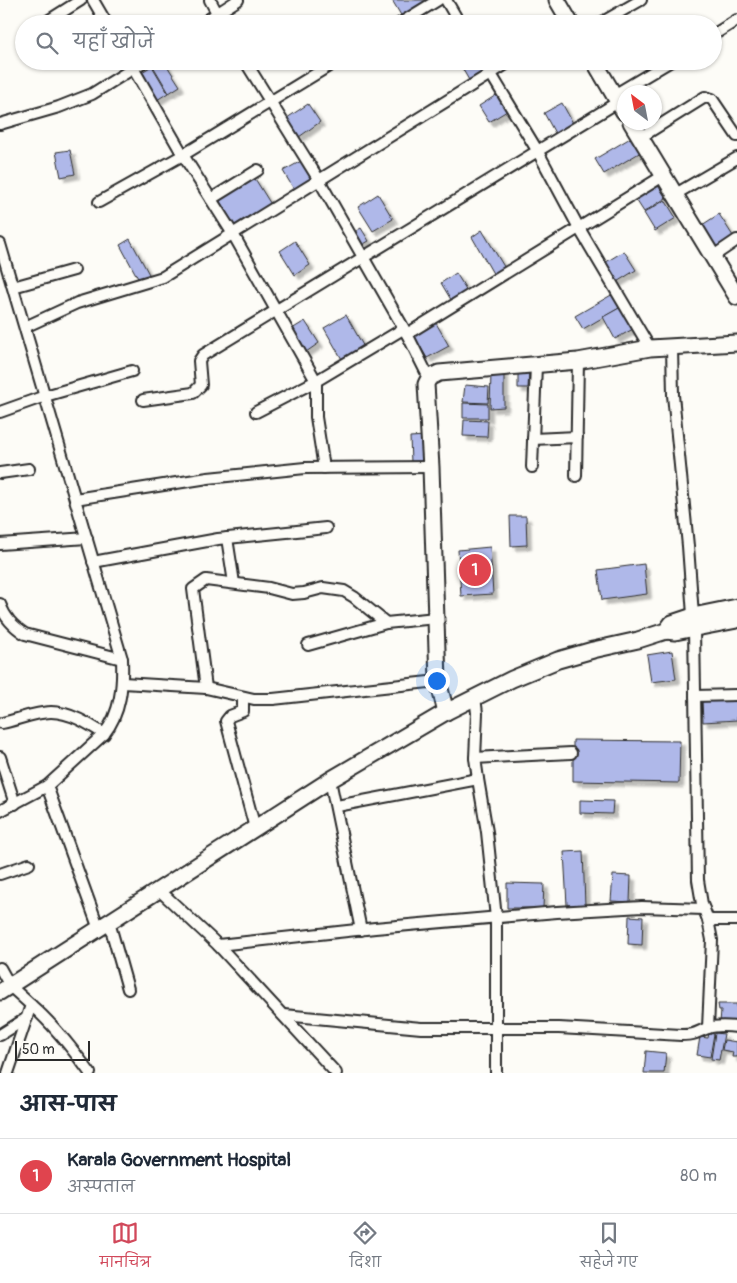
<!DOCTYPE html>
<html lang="hi">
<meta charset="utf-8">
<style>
body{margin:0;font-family:Pangolin,"Playpen Sans Deva",sans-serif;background:#f6f6f7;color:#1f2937}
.compass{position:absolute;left:617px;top:85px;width:45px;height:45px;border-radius:50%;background:#fff;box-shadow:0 1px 4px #0004;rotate:328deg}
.scale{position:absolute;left:15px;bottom:12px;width:75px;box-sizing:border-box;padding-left:5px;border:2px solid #2b2b2b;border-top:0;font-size:14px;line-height:18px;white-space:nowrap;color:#2b2b2b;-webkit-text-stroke:4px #fdfcf7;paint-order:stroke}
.you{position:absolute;left:436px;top:680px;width:18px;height:18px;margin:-12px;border:4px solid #fff;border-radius:50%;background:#1a73e8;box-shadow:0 0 0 8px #1a73e833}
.badge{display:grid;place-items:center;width:32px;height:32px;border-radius:50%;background:#d1495b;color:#fff;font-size:16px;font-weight:700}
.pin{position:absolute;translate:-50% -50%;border:2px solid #fff;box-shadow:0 1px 5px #0006}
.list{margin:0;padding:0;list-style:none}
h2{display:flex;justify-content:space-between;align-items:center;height:65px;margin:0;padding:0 20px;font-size:21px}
h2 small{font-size:16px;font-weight:400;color:#747a83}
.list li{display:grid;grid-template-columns:32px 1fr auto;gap:15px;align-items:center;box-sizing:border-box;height:75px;padding:0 20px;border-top:1px solid #e0e1e3}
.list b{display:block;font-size:19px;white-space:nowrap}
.list p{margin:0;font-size:16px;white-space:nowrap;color:#747a83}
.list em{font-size:16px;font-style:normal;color:#747a83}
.icon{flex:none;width:28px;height:28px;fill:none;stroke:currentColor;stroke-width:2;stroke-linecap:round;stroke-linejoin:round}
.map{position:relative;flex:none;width:737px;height:1073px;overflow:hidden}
.search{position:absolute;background:#fff;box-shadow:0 1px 4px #0004;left:15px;right:15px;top:15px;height:55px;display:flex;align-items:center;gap:12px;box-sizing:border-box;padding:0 18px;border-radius:28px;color:#747a83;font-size:19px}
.sheet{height:140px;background:#fff}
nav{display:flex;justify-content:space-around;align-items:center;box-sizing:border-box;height:70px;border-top:1px solid #e0e1e3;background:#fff;font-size:14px;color:#747a83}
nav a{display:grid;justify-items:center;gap:2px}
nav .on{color:#d1495b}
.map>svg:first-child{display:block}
.building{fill:#afb8e9;stroke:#2b2b2b;filter:url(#shadow)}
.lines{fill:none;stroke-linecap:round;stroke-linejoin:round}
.street-casing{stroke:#2b2b2b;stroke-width:14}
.secondary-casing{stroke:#2b2b2b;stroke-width:19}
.street{stroke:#fdfcf7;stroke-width:10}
.secondary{stroke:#fdfcf7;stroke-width:15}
</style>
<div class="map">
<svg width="737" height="1073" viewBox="0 0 737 1073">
<defs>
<filter id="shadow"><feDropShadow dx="4.5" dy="4.5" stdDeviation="1" flood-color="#0004"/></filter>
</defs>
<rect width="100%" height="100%" fill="#fdfcf7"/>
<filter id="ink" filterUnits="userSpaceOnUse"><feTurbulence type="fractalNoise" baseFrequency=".02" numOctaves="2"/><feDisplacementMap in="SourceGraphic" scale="10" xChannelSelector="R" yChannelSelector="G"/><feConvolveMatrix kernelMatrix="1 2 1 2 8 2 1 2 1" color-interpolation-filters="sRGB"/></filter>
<g filter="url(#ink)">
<g class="building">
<polygon points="392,0 432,0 402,17"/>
<polygon points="161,61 164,61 180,86 169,93 153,66"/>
<polygon points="458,61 482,61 488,71 470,82"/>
<polygon points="152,66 168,93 157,100 140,73"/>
<polygon points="501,92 512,108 489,122 479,106"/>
<polygon points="562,103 574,125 556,135 544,113"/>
<polygon points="308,104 320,122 299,137 287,118"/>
<polygon points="632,137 641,152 604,174 595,159"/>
<polygon points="70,150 75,174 61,177 56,152"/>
<polygon points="303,160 315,179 295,191 283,171"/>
<polygon points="254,177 272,206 235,227 218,198"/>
<polygon points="657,184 666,198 644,212 635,198"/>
<polygon points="378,194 393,219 373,231 358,207"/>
<polygon points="665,200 676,218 655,231 644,213"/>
<polygon points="719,214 733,236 713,249 699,227"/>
<polygon points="361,228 369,241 360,246 353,233"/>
<polygon points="482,230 506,270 495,277 472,237"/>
<polygon points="130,239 150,276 140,282 120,245"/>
<polygon points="295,241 310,265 295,275 280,251"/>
<polygon points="624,251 636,270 615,283 603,264"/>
<polygon points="456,273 469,294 453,303 441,283"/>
<polygon points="613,294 621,307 583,329 575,316"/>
<polygon points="621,307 633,329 615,339 603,317"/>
<polygon points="346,315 365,349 343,361 324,328"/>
<polygon points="305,321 319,343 306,352 292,329"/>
<polygon points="436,323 449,346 427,358 414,336"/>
<polygon points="518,371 529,371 528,388 518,388"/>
<polygon points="491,372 504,372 504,407 490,408"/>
<polygon points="465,385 489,387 488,403 463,402"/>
<polygon points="463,403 488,404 488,418 463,418"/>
<polygon points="464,420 488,421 487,437 463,436"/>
<polygon points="425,436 426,462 411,463 410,437"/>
<polygon points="510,516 526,516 527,545 511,546"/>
<polygon points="490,547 493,594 461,596 458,550"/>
<polygon points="644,564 647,594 602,600 598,570"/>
<polygon points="672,651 676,679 651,682 647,655"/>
<polygon points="737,699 737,720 703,722 702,701"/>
<polygon points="573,740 680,741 679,783 573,781"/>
<polygon points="580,800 613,801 612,814 580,813"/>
<polygon points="583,851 585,905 567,905 564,852"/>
<polygon points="613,875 631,876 630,902 611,901"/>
<polygon points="507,883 544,884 543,908 507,908"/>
<polygon points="629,916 643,917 642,945 628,944"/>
<polygon points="718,1004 737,1004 737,1023 720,1023 721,1010 719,1010"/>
<polygon points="709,1033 714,1034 710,1057 697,1055 700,1037 708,1038"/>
<polygon points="715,1033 724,1034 719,1060 711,1059"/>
<polygon points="724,1040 737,1042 737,1057 732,1057 733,1052 722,1050"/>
<polygon points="646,1051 666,1053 664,1073 644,1073"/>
</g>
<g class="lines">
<g class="street-casing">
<g id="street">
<polyline points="93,0 107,24"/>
<polyline points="210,0 223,24"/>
<polyline points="446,0 460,24"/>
<polyline points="43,24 81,0"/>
<polyline points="201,24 238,0"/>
<polyline points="399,24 438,0"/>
<polyline points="599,24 641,0"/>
<polyline points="713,35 737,20"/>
<polyline points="129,61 183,155 233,234 316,381 316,417 324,468"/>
<polyline points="245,61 319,180 407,334 429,378"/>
<polyline points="483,61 537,150 579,228 650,348"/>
<polyline points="614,95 671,61"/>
<polyline points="0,124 59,107 92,94 145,61"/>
<polyline points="641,137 705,97 712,99 737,136"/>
<polyline points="674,195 737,158"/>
<polyline points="211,199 258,170"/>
<polyline points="99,202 183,155 337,61"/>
<path d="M 0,244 L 122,659 C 123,685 121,713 104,734 L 47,786 L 0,811"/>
<polyline points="712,257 737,240"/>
<polyline points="13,287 74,270"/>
<polyline points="25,327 77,303 163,277 511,61"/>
<polyline points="407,334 663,176"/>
<polyline points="672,347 673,395 688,546 694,629 698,880 702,904 708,920 712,940 708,1028"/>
<polyline points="143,400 193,393 201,385 199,361 203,355 618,102"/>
<polyline points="0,412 45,396 132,371"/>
<polyline points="256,412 316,381 403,329"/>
<polyline points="533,439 577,437"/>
<polyline points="532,467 536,365"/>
<polyline points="0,473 29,469"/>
<polyline points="576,476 578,361"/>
<polyline points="75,499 208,478 305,468 431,467"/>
<polyline points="227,538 234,583"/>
<polyline points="0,544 87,538"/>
<polyline points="93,562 218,539 326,528"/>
<path d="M 0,604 C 5,618 13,626 25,634 L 122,659"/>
<polyline points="308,645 386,623 436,618"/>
<polyline points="123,683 206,688 254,699 273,699 438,681"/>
<polyline points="206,688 193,589 206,580 269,588 292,594 304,593 323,588 344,591 354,597 386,623"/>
<polyline points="695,696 737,695"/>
<polyline points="243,697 243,711 230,716 226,721 255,828"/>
<polyline points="475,697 477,713 475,758"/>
<path d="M 2,723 C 17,720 35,712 51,712 C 70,712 89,724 104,734"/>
<polyline points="0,757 15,804"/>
<polyline points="478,779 475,758 571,753"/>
<polyline points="330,780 361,930"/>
<polyline points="47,786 99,929"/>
<polyline points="337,806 478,779 487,832 496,918 496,1073"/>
<polyline points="0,874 29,864"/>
<polyline points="158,889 218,945 336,1073"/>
<polyline points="708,920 737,920"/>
<polyline points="109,922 128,989"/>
<polyline points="218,945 375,928 557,912 642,907 704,909"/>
<polyline points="0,968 10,986 31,1005 8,1073"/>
<path d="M 31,1005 C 54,1025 72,1048 90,1073"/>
<path d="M 284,1015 L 421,1028 L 559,1028 L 681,1035 C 697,1035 696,1032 708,1028 C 717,1025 728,1026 737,1027"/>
<polyline points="0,1035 27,1018"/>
</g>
</g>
<g class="secondary-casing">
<g id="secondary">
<polyline points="557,0 571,24"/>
<polyline points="594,61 624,112"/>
<polyline points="631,122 737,297"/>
<polyline points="666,631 675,632 737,620"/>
<polyline points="446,712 438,681 431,467 426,384 429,378 439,373 578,361 650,348 737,343"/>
<polyline points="0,992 330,780 446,712 512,679 558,660 593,650 638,640 666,631 672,623 693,616 737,607"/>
</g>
</g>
<use href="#street" class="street"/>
<use href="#secondary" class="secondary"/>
</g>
</g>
</svg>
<svg class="compass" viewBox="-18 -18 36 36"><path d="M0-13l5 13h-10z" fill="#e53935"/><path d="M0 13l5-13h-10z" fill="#747a83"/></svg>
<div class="scale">50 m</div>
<div class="you"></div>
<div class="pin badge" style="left:475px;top:570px;background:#e0444e">1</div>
<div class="search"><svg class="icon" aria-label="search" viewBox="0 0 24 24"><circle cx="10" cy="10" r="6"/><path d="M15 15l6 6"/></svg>यहाँ खोजें</div>
</div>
<section class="sheet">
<h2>आस-पास<small></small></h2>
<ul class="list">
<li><span class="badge" style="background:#e0444e">1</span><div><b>Karala Government Hospital</b><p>अस्पताल</p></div><em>80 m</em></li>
</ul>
</section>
<nav>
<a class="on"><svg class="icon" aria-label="map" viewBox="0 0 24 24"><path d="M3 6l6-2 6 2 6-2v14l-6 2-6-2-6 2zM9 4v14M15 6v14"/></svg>मानचित्र</a>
<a><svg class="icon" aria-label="directions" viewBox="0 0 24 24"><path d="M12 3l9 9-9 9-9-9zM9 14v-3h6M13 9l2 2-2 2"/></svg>दिशा</a>
<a><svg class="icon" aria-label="saved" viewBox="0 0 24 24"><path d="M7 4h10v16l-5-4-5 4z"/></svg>सहेजे गए</a>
</nav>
